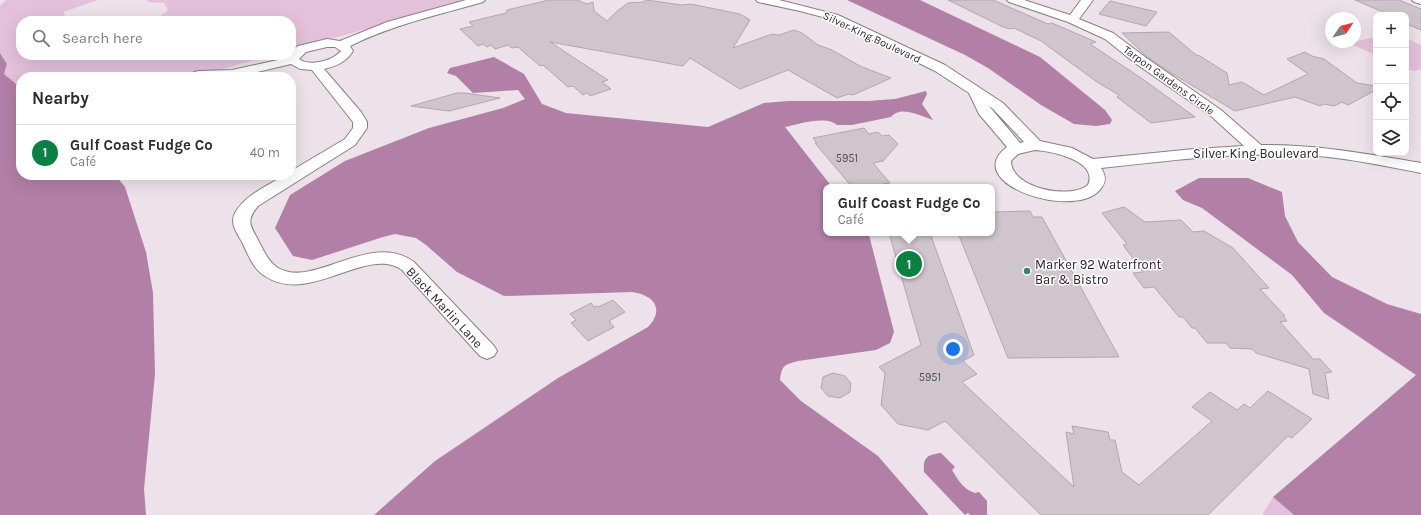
<!DOCTYPE html>
<meta charset="utf-8">
<style>
body{margin:0;font-family:Karla,sans-serif;background:#f2f2f3;color:#2b2b33}
.controls{position:absolute;right:12px;top:12px;display:grid;overflow:hidden;border-radius:8px;box-shadow:0 4px 16px #0002}
.controls button{width:36px;height:36px;display:grid;place-items:center;padding:0;border:0;border-bottom:1px solid #e1e1e2;background:#fff;color:#2b2b33;font:20px sans-serif}
.compass{position:absolute;left:1325px;top:12px;width:36px;height:36px;border-radius:50%;background:#fff;box-shadow:0 4px 16px #0002;rotate:55deg}
.you{position:absolute;left:953px;top:349px;width:14px;height:14px;margin:-10px;border:3px solid #fff;border-radius:50%;background:#1a73e8;box-shadow:0 0 0 6px #1a73e833}
.badge{display:grid;place-items:center;width:26px;height:26px;border-radius:50%;background:#0b8043;color:#fff;font-size:13px;font-weight:700}
.pin{position:absolute;translate:-50% -50%;border:2px solid #fff;box-shadow:0 1px 4px #0006}
.popup{position:absolute;left:823px;top:184px;width:172px;height:52px;box-sizing:border-box;display:grid;place-content:center;border-radius:8px;background:#fff;filter:drop-shadow(0 1px 3px #0005);font-size:13px;white-space:nowrap;color:#7c7c81}
.popup b{font-size:15px;color:#2b2b33}
.popup::after{content:'';position:absolute;left:50%;top:100%;margin-left:-8px;border:8px solid transparent;border-top-color:#fff}
.list{margin:0;padding:0;list-style:none}
h2{display:flex;justify-content:space-between;align-items:center;height:52px;margin:0;padding:0 16px;font-size:17px}
h2 small{font-size:13px;font-weight:400;color:#7c7c81}
.list li{display:grid;grid-template-columns:26px 1fr auto;gap:12px;align-items:center;box-sizing:border-box;height:56px;padding:0 16px;border-top:1px solid #e1e1e2}
.list b{display:block;font-size:15px;white-space:nowrap}
.list p{margin:0;font-size:13px;white-space:nowrap;color:#7c7c81}
.list em{font-size:13px;font-style:normal;color:#7c7c81}
.icon{flex:none;width:22px;height:22px;fill:none;stroke:currentColor;stroke-width:2;stroke-linecap:round;stroke-linejoin:round}
.map{position:relative;flex:none;width:1421px;height:515px;overflow:hidden}
.search{position:absolute;background:#fff;box-shadow:0 4px 16px #0002;left:16px;top:16px;width:280px;height:44px;display:flex;align-items:center;gap:10px;box-sizing:border-box;padding:0 14px;border-radius:16px;color:#7c7c81;font-size:15px}
.panel{position:absolute;background:#fff;box-shadow:0 4px 16px #0002;left:16px;top:72px;width:280px;height:108px;border-radius:16px}
.map>svg:first-child{display:block}
.green{fill:#e4c1db}
.water{fill:#b27fa6}
.building{fill:#d1c5cd;stroke:#b2a7af}
.lines{fill:none;stroke-linecap:round;stroke-linejoin:round}
.street-casing{stroke:#897f87;stroke-width:2}
.street{fill:#fff;fill-rule:evenodd}
.poi-dot{fill:#388082;stroke:#fff;stroke-width:1.5}
.labels{text-anchor:middle;stroke-width:3;stroke-linejoin:round;paint-order:stroke}
.far-street-label{font-size:11px;fill:#2a2629;stroke:#fff}
.number-label{font-size:11px;fill:#544e52}
.street-label{font-size:13px;fill:#2a2629;stroke:#fff}
.poi-label{font-size:13px;fill:#2a2629;stroke:#fff;text-anchor:start}
</style>
<div class="map">
<svg width="1421" height="515" viewBox="0 0 1421 515">
<rect width="100%" height="100%" fill="#ede1ea"/>
<g class="green">
<polygon points="6,0 98,0 63,12 68,21 21,21 21,55 273,55 194,77 21,77 21,88 4,74 7,64 0,53 0,6"/>
<polygon points="147,0 471,0 291,50 291,21 154,21 168,10 164,3 148,2"/>
<polygon points="1376,37 1376,55 1353,45 1352,42"/>
<polygon points="1406,38 1421,45 1421,69 1415,71 1406,69"/>
<polygon points="1273,497 1294,515 1262,515"/>
</g>
<g class="water">
<polygon points="847,0 920,0 1040,57 1094,101 1105,110 1112,120 1110,124 1096,126 1074,124 1041,105 988,68 965,55"/>
<polygon points="0,53 7,64 4,74 21,88 21,175 115,175 125,187 146,252 153,293 155,374 144,489 146,515 0,515"/>
<path d="M 494,57 L 524,74 L 542,104 L 566,113 L 708,127 L 764,103 L 788,101 L 868,101 L 895,99 L 926,91 L 927,94 L 922,104 L 933,120 C 920,116 901,105 891,117 L 852,125 L 837,125 C 827,115 798,124 785,127 L 832,187 L 826,187 L 826,233 L 867,233 L 869,235 L 894,332 L 890,343 L 876,350 L 798,361 C 784,365 782,365 780,380 L 801,401 L 878,456 L 929,515 L 374,515 L 435,461 L 558,378 L 648,327 C 665,309 654,295 632,292 L 504,296 L 457,272 L 426,245 L 416,238 L 395,234 L 383,237 L 312,260 L 293,256 L 275,228 L 290,195 L 345,161 L 429,128 L 503,108 L 525,99 L 518,90 L 473,93 L 456,76 L 447,73 L 450,68 Z"/>
<polygon points="1199,178 1248,178 1282,192 1285,216 1298,242 1332,277 1387,304 1421,314 1421,515 1294,515 1273,497 1416,375 1324,313 1292,275 1202,208 1183,200 1175,191"/>
<path d="M 941,453 L 955,467 L 952,470 C 958,480 964,490 975,493 L 979,492 L 987,501 L 987,515 L 970,515 L 968,513 L 965,515 L 924,472 C 923,458 926,455 941,453 Z"/>
</g>
<g class="building">
<polygon points="549,0 577,0 587,4 593,2 594,11 607,21 617,11 628,3 643,2 646,0 682,5 691,4 740,14 750,20 733,48 772,34 779,35 794,30 802,33 818,45 832,50 860,66 891,78 853,95 849,94 837,98 788,70 740,89 690,58 683,66 550,42 608,80 602,82 611,89 590,96 587,93 583,95 573,86 568,87 543,65 540,66 518,47 512,48 508,45 495,49 491,45 487,47 483,44 478,46 460,29 473,26 469,22 506,13 507,10"/>
<polygon points="948,0 993,0 1048,24 1052,23 1096,42 1090,44 1144,80 1195,117 1151,123 1117,97 1119,95 1097,82 1041,41 1014,28 1010,29 1003,27"/>
<polygon points="1355,0 1399,0 1421,9 1421,30 1409,25 1406,15 1390,15"/>
<polygon points="1110,1 1157,12 1146,26 1099,14"/>
<polygon points="1169,32 1196,55 1200,56 1227,73 1229,85 1242,82 1264,95 1308,74 1287,59 1305,52 1312,56 1324,59 1357,83 1376,86 1376,90 1348,105 1342,102 1334,106 1324,104 1320,106 1295,97 1235,111 1171,73 1147,57 1122,33"/>
<polygon points="457,93 465,93 500,98 449,111 411,106"/>
<polygon points="864,128 869,134 878,132 882,136 889,135 898,144 883,161 873,163 890,183 883,184 886,187 852,187 815,143 817,143 813,138"/>
<polygon points="1124,207 1145,222 1181,220 1193,232 1204,231 1233,248 1269,288 1260,289 1285,316 1283,316 1287,321 1280,322 1313,359 1320,359 1332,372 1325,373 1329,399 1313,394 1309,369 1256,353 1252,349 1230,348 1226,343 1207,343 1195,328 1192,328 1183,317 1179,317 1154,287 1144,288 1133,273 1143,272 1123,245 1127,244 1102,213"/>
<polygon points="1030,211 1033,217 1042,217 1119,357 1008,358 958,233 992,233 992,212"/>
<polygon points="889,233 930,233 974,355 963,361 977,374 962,382 1074,487 1066,432 1074,434 1072,426 1108,432 1110,440 1115,440 1122,472 1139,485 1212,421 1192,407 1210,392 1237,410 1244,404 1250,408 1268,391 1312,419 1292,438 1288,436 1208,515 1041,515 945,421 928,430 898,424 881,405 885,373 879,367 921,345"/>
<polygon points="613,300 625,312 609,321 614,327 588,341 571,323 576,320 570,314 591,303 594,307 596,306 598,307"/>
<polygon points="833,373 845,376 851,383 850,392 840,398 828,396 821,388 823,377"/>
</g>
<g class="lines">
<g class="street-casing">
<g id="street">
<path d="M 466,0 L 485,0 L 483,2 C 438,15 392,25 350,46 L 353,51 C 346,62 337,66 324,69 L 361,112 L 367,122 L 367,128 L 355,145 L 258,206 C 247,219 249,224 257,238 C 263,249 268,262 278,268 C 314,289 370,230 414,262 L 494,346 L 497,351 L 494,356 L 487,359 L 480,356 L 402,270 C 367,245 309,306 265,276 C 254,270 248,255 243,244 C 238,234 229,224 235,213 C 245,195 267,186 285,175 L 291,175 L 291,171 L 345,139 L 353,128 L 353,122 L 312,70 L 300,69 L 291,64 L 236,77 L 194,77 L 192,75 L 194,72 L 199,71 L 232,70 L 287,58 L 287,55 L 291,55 L 291,51 L 298,46 L 327,39 L 340,41 L 387,22 ZM 327,47 L 335,47 L 341,51 C 332,61 310,67 299,59 L 306,52 Z"/>
<path d="M 756,0 L 779,0 L 838,15 L 945,65 L 1003,103 L 1040,141 L 1072,148 L 1093,159 L 1194,149 L 1244,146 L 1211,116 L 1135,63 L 1105,39 L 1068,22 L 1009,2 L 1007,0 L 1024,0 L 1070,15 L 1081,0 L 1093,0 L 1079,19 L 1113,33 L 1145,57 L 1221,110 L 1261,145 C 1315,144 1368,154 1421,163 L 1421,173 C 1380,165 1339,156 1298,155 C 1232,152 1166,161 1101,168 C 1105,174 1107,180 1102,187 C 1080,223 958,184 1007,147 L 979,114 L 969,93 L 935,71 L 830,19 L 800,11 L 758,2 ZM 989,106 L 993,109 L 1024,142 L 1020,143 ZM 1035,150 C 1050,151 1099,160 1088,185 C 1069,200 1011,188 1011,161 L 1018,154 Z"/>
<polygon points="1412,0 1421,0 1421,4 1414,2"/>
</g>
</g>
<use href="#street" class="street"/>
</g>
<circle class="poi-dot" cx="1027" cy="271" r="4"/>
<g class="labels">
<g class="far-street-label">
<text transform="translate(872 37) rotate(25)" y="4">Silver King Boulevard</text>
<text transform="translate(1169 80) rotate(36)" y="4">Tarpon Gardens Circle</text>
</g>
<g class="number-label">
<text x="847" y="162">5951</text>
<text x="930" y="381">5951</text>
</g>
<g class="street-label">
<text x="1256" y="158">Silver King Boulevard</text>
<text transform="translate(445 307) rotate(47)" y="5">Black Marlin Lane</text>
</g>
<g class="poi-label">
<text x="1035" y="269">Marker 92 Waterfront<tspan x="1035" dy="15">Bar &amp; Bistro</tspan></text>
</g>
</g>
</svg>
<div class="controls">
<button>+</button>
<button>−</button>
<button><svg class="icon" aria-label="locate" viewBox="0 0 24 24"><circle cx="12" cy="12" r="6"/><path d="M12 2v4M12 18v4M2 12h4M18 12h4"/></svg></button>
<button><svg class="icon" aria-label="layers" viewBox="0 0 24 24"><path d="M12 4l9 5-9 5-9-5zM3 14l9 5 9-5"/></svg></button>
</div>
<svg class="compass" viewBox="-18 -18 36 36"><path d="M0-13l5 13h-10z" fill="#e53935"/><path d="M0 13l5-13h-10z" fill="#7c7c81"/></svg>
<div class="you"></div>
<div class="pin badge" style="left:909px;top:264px">1</div>
<div class="popup"><b>Gulf Coast Fudge Co</b>Café</div>
<div class="search"><svg class="icon" aria-label="search" viewBox="0 0 24 24"><circle cx="10" cy="10" r="6"/><path d="M15 15l6 6"/></svg>Search here</div>
<section class="panel">
<h2>Nearby<small></small></h2>
<ul class="list">
<li><span class="badge">1</span><div><b>Gulf Coast Fudge Co</b><p>Café</p></div><em>40 m</em></li>
</ul>
</section>
</div>
